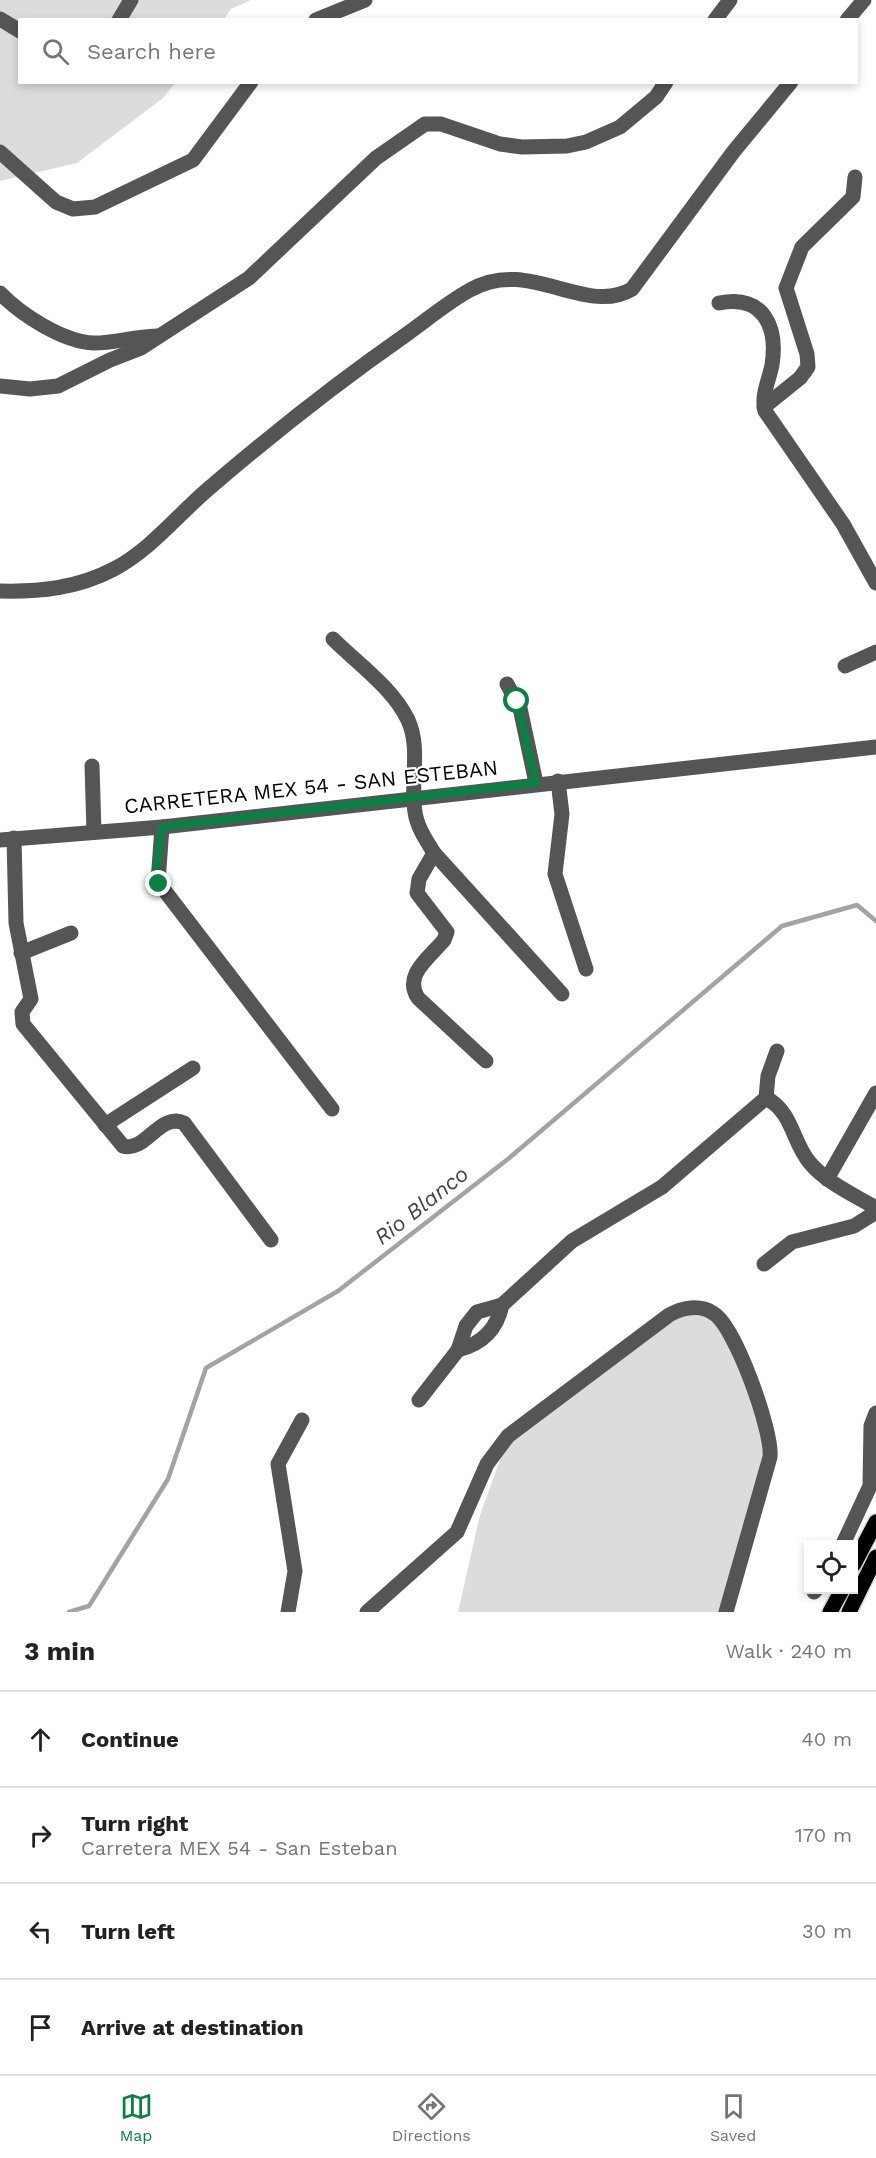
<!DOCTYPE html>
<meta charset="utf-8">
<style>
body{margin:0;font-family:"Work Sans",sans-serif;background:#f2f2f2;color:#222}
.controls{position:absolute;right:18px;bottom:18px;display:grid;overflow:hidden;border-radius:0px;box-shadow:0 3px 9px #0003}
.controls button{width:54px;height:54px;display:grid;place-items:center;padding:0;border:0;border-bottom:2px solid #e0e0e0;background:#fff;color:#222;font:30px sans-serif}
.stop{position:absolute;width:18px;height:18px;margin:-14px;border:4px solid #0b8043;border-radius:50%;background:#fff}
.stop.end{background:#0b8043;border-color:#fff;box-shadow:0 2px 6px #0008}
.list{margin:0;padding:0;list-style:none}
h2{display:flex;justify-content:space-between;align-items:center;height:78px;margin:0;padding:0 24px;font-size:26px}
h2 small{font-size:20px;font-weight:400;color:#767676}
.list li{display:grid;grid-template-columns:39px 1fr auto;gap:18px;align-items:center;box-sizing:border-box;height:96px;padding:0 24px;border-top:2px solid #e0e0e0}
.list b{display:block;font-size:22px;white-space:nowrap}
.list p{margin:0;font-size:20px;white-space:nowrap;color:#767676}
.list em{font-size:20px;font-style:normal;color:#767676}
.icon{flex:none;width:33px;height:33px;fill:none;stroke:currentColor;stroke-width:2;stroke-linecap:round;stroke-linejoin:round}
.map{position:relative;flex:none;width:876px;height:1612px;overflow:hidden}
.search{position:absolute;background:#fff;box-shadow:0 3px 9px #0003;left:18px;right:18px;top:18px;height:66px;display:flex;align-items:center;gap:15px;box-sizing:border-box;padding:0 21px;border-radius:0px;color:#767676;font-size:22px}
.sheet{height:462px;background:#fff}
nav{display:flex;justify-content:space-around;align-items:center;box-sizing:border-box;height:84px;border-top:2px solid #e0e0e0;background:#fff;font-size:16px;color:#767676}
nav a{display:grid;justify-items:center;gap:3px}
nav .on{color:#0b8043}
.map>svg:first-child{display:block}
.green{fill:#dcdcdc}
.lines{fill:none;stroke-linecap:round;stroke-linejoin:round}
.stream{stroke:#a3a3a3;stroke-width:4.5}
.major-casing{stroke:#dbdbdb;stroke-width:18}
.minor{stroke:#555;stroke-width:15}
.major{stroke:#000;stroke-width:15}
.route{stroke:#0b8043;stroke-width:8}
.labels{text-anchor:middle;stroke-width:4.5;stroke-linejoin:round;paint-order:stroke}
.street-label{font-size:21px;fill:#000;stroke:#fff}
.water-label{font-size:22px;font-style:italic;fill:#444;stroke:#fff}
</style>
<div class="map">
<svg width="876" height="1612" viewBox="0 0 876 1612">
<rect width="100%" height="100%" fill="#fff"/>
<g class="green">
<polygon points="0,0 251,0 231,9 224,19 20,20 20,82 175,83 163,98 77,163 0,181"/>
<polygon points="680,1313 711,1317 730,1327 776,1444 730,1612 458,1612 480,1515 505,1446"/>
</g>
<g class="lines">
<polyline class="stream" points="69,1612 89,1606 168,1479 206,1368 338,1291 508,1159 782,926 857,905 876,921"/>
<g class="major-casing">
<g id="major">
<polyline points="854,1564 876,1522"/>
<polyline points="830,1612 842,1590"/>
<polyline points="849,1612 876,1557"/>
</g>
</g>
<g class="minor">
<polyline points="0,19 20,31"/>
<polyline points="119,20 131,0"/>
<polyline points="316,20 365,0"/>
<polyline points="715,20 730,0"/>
<polyline points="847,20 864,0"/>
<polyline points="0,152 56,202 73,209 95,207 193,160 251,82"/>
<path d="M 0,293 C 20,314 63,342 94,343 C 115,343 137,336 159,336"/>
<path d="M 719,303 C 763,294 778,326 772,365 C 769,380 761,396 765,411 L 843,524 L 876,583"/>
<polyline points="0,386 30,389 58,386 110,360 141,348 249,278 376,158 425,124 441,124 500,144 522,147 567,146 586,142 620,127 656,97 666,82"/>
<polyline points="764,407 800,378 808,367 807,354 786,288 802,247 853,197 855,177"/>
<path d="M 0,591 C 40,592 78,588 114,569 C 150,550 177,516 207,490 C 271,435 338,382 407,334 C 428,319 448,302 470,290 C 528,256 586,317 632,289 L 734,151 L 791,82"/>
<path d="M 333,639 C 357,663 393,688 408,720 C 421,748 410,782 415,812 C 417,827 426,840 434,853 L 562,994"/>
<polyline points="845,666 876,652"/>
<polyline points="507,684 520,708 536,783"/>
<polyline points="92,766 94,832"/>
<polyline points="558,781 562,814 555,874 586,969"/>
<polyline points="162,827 158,882 332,1109"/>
<path d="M 14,838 L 16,923 L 31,999 L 22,1012 L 23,1024 L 123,1146 C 145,1153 160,1112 184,1123 L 271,1240"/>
<polyline points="0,840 162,827 876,747"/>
<path d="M 434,853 L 419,879 L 417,893 L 447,932 L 444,940 C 429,958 403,975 418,998 L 486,1061"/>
<polyline points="21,953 71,933"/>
<path d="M 766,1098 C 793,1112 792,1142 810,1163 C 827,1183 854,1195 876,1208"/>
<polyline points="105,1125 193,1068"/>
<polyline points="827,1179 876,1093"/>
<polyline points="764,1264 792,1242 854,1226 876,1212"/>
<path d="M 458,1350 C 482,1344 497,1329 502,1305"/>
<polyline points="419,1400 458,1350 466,1326 477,1312 502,1305 572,1241 662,1187 766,1098 768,1076 777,1051"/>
<polyline points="843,1544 870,1486 871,1426 876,1413"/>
<polyline points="814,1592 816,1590"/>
<polyline points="288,1612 295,1571 278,1464 302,1420"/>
<path d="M 367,1612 L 457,1532 L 487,1464 L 508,1436 L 669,1315 C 682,1308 699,1304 713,1313 C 735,1325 773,1432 770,1457 L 726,1612"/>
</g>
<use href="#major" class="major"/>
</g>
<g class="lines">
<polyline class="route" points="159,884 156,876 162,827 536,783 517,701"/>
</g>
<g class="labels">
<g class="street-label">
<text transform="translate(311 787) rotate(-6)" y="7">CARRETERA MEX 54 - SAN ESTEBAN</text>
</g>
<g class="water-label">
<text transform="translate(421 1205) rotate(-38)" y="8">Rio Blanco</text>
</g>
</g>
</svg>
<div class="controls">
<button><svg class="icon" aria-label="locate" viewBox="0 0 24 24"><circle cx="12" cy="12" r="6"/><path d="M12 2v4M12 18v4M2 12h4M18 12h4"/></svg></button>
</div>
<div class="stop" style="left:517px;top:701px"></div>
<div class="stop end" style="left:159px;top:884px"></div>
<div class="search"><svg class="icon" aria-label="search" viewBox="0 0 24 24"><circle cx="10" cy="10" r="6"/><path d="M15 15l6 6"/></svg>Search here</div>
</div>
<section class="sheet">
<h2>3 min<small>Walk · 240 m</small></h2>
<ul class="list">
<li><svg class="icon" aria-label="ahead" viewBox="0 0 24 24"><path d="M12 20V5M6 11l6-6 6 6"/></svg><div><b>Continue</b></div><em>40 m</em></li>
<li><svg class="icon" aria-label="right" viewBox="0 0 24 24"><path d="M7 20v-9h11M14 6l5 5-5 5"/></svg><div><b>Turn right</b><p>Carretera MEX 54 - San Esteban</p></div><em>170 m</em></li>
<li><svg class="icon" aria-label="left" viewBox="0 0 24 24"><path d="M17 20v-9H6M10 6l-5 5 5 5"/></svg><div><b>Turn left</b></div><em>30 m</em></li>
<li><svg class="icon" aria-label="arrive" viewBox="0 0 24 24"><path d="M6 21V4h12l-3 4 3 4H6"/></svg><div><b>Arrive at destination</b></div></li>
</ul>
</section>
<nav>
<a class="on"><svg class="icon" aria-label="map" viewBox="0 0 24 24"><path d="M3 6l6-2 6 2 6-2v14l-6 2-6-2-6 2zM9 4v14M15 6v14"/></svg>Map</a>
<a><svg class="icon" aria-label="directions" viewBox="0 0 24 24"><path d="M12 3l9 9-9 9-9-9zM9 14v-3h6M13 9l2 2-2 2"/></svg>Directions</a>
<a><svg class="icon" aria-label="saved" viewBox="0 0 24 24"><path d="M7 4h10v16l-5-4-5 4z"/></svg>Saved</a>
</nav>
